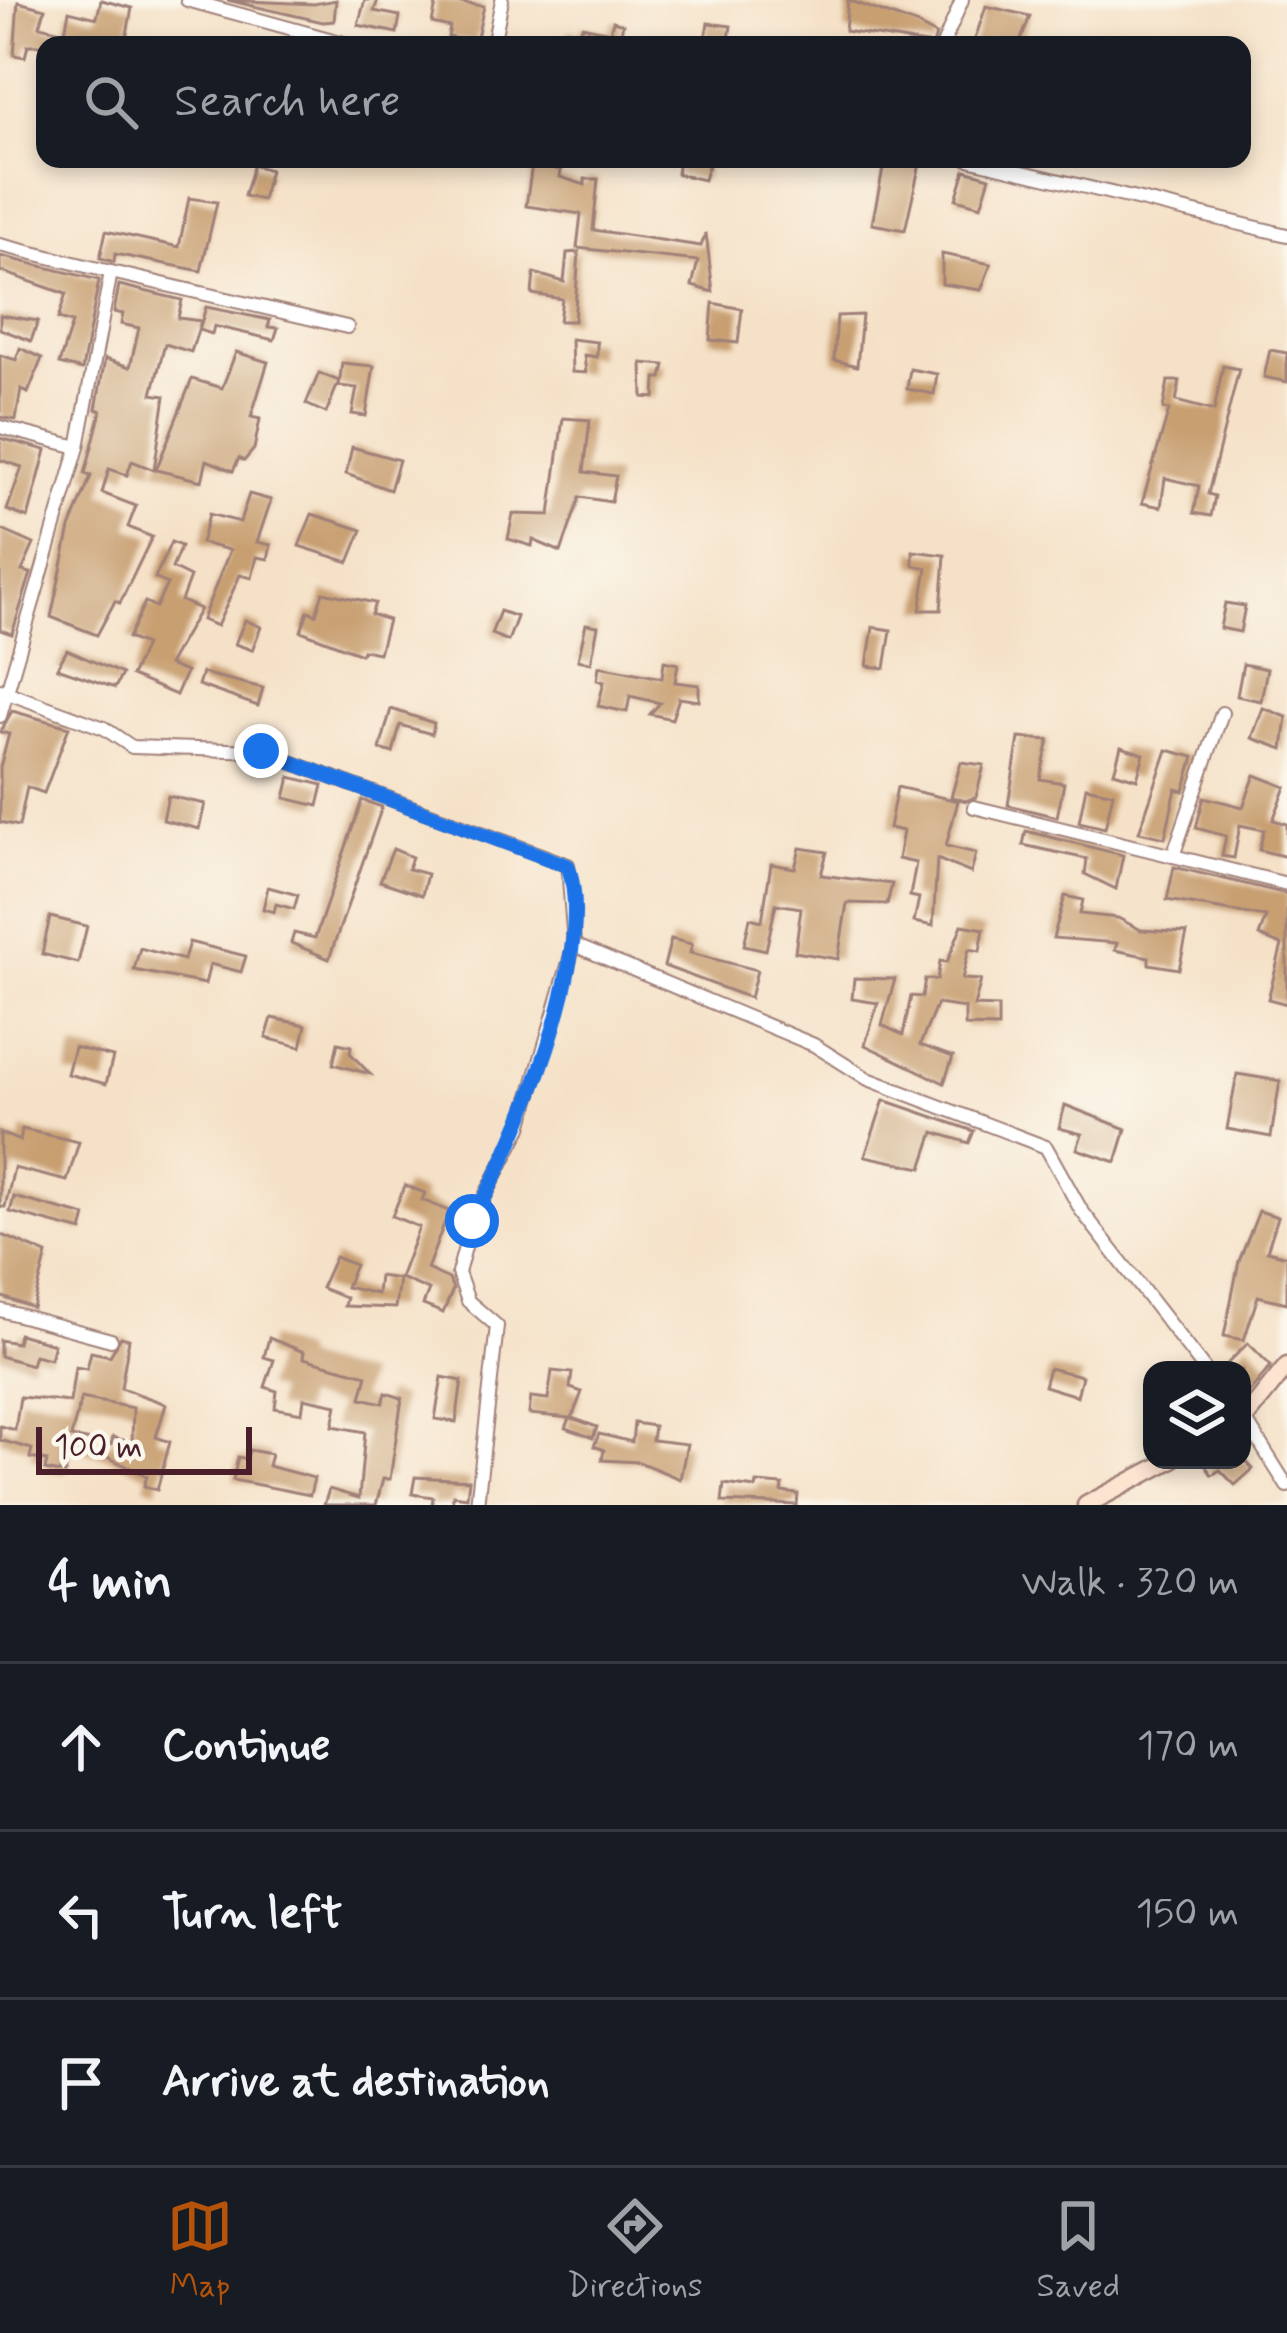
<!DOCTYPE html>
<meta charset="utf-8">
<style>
body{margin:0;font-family:Mynerve,sans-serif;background:#242831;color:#f1f3f6}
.controls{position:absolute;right:36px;bottom:36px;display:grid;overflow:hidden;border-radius:24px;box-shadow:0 6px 18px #0003}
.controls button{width:108px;height:108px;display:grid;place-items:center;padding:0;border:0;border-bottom:3px solid #363941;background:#171b24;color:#f1f3f6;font:60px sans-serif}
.scale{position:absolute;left:36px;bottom:30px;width:216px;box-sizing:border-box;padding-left:12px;border:6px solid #4a1f2b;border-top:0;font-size:33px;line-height:42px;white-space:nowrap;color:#4a1f2b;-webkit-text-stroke:9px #fbf7ec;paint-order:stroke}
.stop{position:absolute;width:36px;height:36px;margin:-27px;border:9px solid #1a73e8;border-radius:50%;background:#fff}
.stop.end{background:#1a73e8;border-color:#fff;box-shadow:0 3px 12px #0008}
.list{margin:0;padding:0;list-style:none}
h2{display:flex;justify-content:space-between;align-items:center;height:156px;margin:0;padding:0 48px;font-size:51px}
h2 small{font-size:39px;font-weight:400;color:#9ea1a6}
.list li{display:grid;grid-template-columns:78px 1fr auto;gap:36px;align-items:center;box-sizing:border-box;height:168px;padding:0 48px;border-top:3px solid #363941}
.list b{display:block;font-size:45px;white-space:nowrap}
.list em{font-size:39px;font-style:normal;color:#9ea1a6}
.icon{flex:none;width:66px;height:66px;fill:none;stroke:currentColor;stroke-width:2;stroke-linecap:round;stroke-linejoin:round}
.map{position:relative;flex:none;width:1287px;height:1505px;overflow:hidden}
.search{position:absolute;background:#171b24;box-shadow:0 6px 18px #0003;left:36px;right:36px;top:36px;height:132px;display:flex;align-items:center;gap:30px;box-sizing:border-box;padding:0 42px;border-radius:24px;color:#9ea1a6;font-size:45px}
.sheet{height:660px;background:#171b24}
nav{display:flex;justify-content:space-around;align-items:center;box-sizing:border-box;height:168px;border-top:3px solid #363941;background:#171b24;font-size:33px;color:#9ea1a6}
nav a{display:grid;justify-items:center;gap:6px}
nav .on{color:#b45309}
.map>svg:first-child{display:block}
.building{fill:#c89f71;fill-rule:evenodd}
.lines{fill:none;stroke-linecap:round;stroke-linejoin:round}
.street-casing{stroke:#a08079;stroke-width:16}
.secondary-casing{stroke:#a08079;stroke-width:21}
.street{stroke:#fff;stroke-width:12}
.secondary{stroke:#fde4d1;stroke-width:16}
.route{stroke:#1a73e8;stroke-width:15}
</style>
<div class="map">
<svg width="1287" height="1505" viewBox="0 0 1287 1505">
<rect width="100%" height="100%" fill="#fbf7ec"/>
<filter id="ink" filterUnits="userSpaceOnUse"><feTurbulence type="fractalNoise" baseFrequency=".00833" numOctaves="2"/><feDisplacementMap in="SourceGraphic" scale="24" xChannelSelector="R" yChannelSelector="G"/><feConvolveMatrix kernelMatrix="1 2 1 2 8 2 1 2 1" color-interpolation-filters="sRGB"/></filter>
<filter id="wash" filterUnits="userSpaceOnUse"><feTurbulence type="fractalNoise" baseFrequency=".004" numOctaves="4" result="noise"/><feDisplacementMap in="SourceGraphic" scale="48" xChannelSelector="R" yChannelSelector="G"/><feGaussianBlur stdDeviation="2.7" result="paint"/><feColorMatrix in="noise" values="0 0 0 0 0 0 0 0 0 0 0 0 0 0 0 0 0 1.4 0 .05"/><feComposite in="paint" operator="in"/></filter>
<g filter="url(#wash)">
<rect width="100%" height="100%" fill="#f5e1c7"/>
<g id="blocks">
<g class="building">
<polygon points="101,0 132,8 125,45 110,45 111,40 81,32 79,45 28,45 25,57 14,55 18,2 45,9 40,26 65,32 69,11 97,18"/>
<polygon points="227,0 314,4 336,0 334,21 323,22"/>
<polygon points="365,0 378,0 374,11 400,16 397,33 358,25"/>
<polygon points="437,0 484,6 476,42 448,37 450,27 432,23"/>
<polygon points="848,0 916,24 936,35 933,45 845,31"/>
<polygon points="986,6 1030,16 1019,45 973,45"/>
<polygon points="613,21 623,24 621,33 650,45 566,45 569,30 580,33 582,26 610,32"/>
<polygon points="708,23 731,26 728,45 704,45"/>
<polygon points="679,159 710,159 704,180 677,174"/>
<polygon points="885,159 921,159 905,230 872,224"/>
<polygon points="532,164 561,170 560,177 585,185 585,179 598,179 593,230 701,246 706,233 713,292 692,286 698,261 577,248 581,214 526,206"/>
<polygon points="253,165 270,170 262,200 244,196"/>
<polygon points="965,170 990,177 981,206 956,199"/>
<polygon points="189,198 217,202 201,271 115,254 114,262 100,258 106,231 179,247"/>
<polygon points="579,252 574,321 559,321 562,299 532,294 534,273 564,282 567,253"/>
<polygon points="942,254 991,264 981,290 942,284"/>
<polygon points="0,256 99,280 82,370 59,364 72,323 58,319 66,294 0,271"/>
<polygon points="119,285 182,300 178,318 201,321 191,352 165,344 152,394 165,396 154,470 132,461 127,475 109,469 102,493 136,506 128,527 152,537 120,603 115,601 97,635 51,617 70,528 91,476 85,474 101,411 96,409 105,359 130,367 139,328 121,324 123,314 114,312"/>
<polygon points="713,303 742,309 738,343 710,340"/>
<polygon points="206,307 270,320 268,327 278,328 274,340 214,326 212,334 199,330"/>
<polygon points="0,315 38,321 31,341 0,329"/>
<polygon points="862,315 857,366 834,360 837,316"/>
<polygon points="571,339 597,342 597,357 584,355 586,373 572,372"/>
<polygon points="20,348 42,358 28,393 21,389 16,420 0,417 0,355 16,360"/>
<polygon points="1270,350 1287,353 1287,382 1264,377"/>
<polygon points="236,352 268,362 251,417 260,419 254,449 244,461 239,458 233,471 207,460 202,481 156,470 192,379 222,388"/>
<polygon points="342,363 374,366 366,416 352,414 357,388 339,386"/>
<polygon points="642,363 665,365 662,378 656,378 655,398 643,397"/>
<polygon points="1223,366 1239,369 1208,494 1215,496 1211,516 1194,513 1199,486 1165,478 1161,507 1142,503 1169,410 1163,409 1168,381 1180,381 1176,401 1214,411"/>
<polygon points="910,369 937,374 934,394 907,389"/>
<polygon points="319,373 339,381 326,413 306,404"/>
<polygon points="563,418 590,420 584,472 616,476 611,502 580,497 561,552 533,540 532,546 508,539 513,514 550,515"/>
<polygon points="0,438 46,450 28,518 7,510 22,467 0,460"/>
<polygon points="352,447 399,460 390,490 346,474"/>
<polygon points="249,494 271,500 257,542 271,545 268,559 257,557 252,578 240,575 217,626 202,620 230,550 201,543 209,514 240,522"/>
<polygon points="312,514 362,530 349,562 299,546"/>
<polygon points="0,529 34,544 22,571 31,573 12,634 0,630"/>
<polygon points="171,542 181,546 172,568 190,577 181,601 200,609 168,665 186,672 176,695 131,676 145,645 128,638 145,602 156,607 167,584 155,578"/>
<polygon points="913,551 945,555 941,610 920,610 927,568 913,565"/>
<polygon points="323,592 375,603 371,614 388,620 379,653 363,650 361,654 301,631 308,611 316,614"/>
<polygon points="1225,603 1245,606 1240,632 1220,628"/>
<polygon points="500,611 517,617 508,641 491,634"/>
<polygon points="245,620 261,627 252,650 235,644"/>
<polygon points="586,624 598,626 591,663 578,660"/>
<polygon points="873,627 891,630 885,668 867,666"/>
<polygon points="67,650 122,674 115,688 57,668"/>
<polygon points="664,661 678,664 675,682 699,685 699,701 679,698 672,719 650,714 660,703 630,696 627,712 598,706 604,682 597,680 599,666 662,678"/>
<polygon points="1243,664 1267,669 1261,701 1237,696"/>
<polygon points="202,673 263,688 258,706 198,685"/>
<polygon points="1263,708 1287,717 1283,749 1252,738"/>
<polygon points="391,709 434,723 432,734 400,725 393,753 380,749"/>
<polygon points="12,711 69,727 44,793 27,787 19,826 0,822 0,767 9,734 0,732"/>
<polygon points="1019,738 1049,740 1040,779 1064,783 1057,817 1008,805"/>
<polygon points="1121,747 1144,754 1137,779 1114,772"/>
<polygon points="1167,750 1194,757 1184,791 1176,789 1165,838 1139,832"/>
<polygon points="961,762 984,765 976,797 966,801 951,797"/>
<polygon points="1255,775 1286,787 1273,820 1287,824 1287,857 1259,850 1264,830 1240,825 1234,858 1222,856 1226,836 1196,828 1204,797 1243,807"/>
<polygon points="290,777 323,785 318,806 285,798"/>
<polygon points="897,787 958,801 946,846 976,853 971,873 937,859 933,926 914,922 919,898 910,896 916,863 898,859 903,831 889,828"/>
<polygon points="1086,787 1113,793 1105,828 1079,822"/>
<polygon points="168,796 205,804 199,829 163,820"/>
<polygon points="362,800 382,807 329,959 291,943 294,933 315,938"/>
<polygon points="1026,831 1123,855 1116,889 1085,874 1087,859 1023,845"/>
<polygon points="800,848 827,852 821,875 892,884 887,904 847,903 838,959 795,952 801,908 776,904 766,950 744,945 750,918 762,921 771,864 795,868"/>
<polygon points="393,849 412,857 408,869 427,874 422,895 380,881"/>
<polygon points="1174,867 1287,894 1287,1004 1268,999 1282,945 1259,936 1266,917 1167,900"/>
<polygon points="268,887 298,895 294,909 276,904 274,912 263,909"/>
<polygon points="1065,896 1083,900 1080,914 1118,918 1141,930 1187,933 1179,969 1149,964 1149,957 1115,950 1117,943 1053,938"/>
<polygon points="50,917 87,926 78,963 42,954"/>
<polygon points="962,925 984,929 980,951 969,949 962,979 981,980 974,1006 998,1007 998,1027 965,1026 965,1008 937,1004 920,1045 953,1057 944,1083 865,1045 878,1003 852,999 854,978 895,979 882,1025 903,1035 911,996 922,997 925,979 937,980 940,961 947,962"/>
<polygon points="671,939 692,944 690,953 757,970 750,998 664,966"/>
<polygon points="189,942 246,956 241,972 210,964 205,984 134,970 140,948 184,960"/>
<polygon points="272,1018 306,1025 301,1047 266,1038"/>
<polygon points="338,1043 351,1046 350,1053 370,1074 333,1064"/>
<polygon points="74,1047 113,1057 106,1084 67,1074"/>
<polygon points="1237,1074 1280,1081 1271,1137 1227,1129"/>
<polygon points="884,1100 974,1131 969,1143 934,1132 922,1168 865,1156"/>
<polygon points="1065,1105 1126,1129 1116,1162 1077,1149 1082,1134 1059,1128"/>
<polygon points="22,1129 79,1142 67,1181 14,1168 5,1207 0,1207 0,1133 20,1141"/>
<polygon points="405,1185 425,1193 422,1200 449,1211 427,1269 449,1279 453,1289 443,1313 423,1305 429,1290 400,1278 419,1227 392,1216"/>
<polygon points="14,1197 86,1216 82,1231 10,1212"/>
<polygon points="1259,1211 1278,1217 1267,1251 1287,1256 1287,1303 1258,1296 1244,1340 1224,1336 1239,1261"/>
<polygon points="0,1234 47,1254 33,1308 0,1296"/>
<polygon points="335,1257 355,1265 346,1287 377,1294 379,1276 399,1279 395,1308 344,1306 346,1298 321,1288"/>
<polygon points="19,1334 54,1344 50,1359 34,1355 31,1365 0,1356 0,1340 17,1343"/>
<path d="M 121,1337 L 129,1339 L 121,1388 L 166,1404 L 156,1437 L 170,1442 L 157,1490 L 144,1486 L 147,1476 L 107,1457 L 70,1449 L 65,1474 L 45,1470 L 47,1461 L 30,1458 L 32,1449 L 0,1440 L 0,1426 L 15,1430 L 20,1397 L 70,1402 L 75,1367 L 87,1369 L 91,1352 L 110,1356 ZM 81,1398 L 133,1408 L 132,1443 L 113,1437 L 111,1445 L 71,1437 Z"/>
<polygon points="269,1338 304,1352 303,1358 367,1375 361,1398 383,1403 386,1393 402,1398 390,1479 383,1479 376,1505 324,1505 329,1489 359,1498 365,1432 333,1426 337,1405 304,1398 302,1413 275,1408 277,1391 265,1387 274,1360 264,1357"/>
<polygon points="1248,1343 1271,1366 1242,1401 1242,1370 1221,1370"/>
<polygon points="1049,1368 1082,1376 1077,1396 1044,1386"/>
<polygon points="552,1371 572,1373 570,1388 582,1392 572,1418 597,1427 593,1438 566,1428 570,1418 529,1414 531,1397 548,1399"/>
<polygon points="442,1377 462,1381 456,1422 435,1419"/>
<polygon points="634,1423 654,1426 652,1440 687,1444 680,1479 639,1462 602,1460 604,1450 594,1446 599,1434 632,1442"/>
<polygon points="249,1450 271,1454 268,1466 314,1478 310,1495 233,1480 238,1457 247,1459"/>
<polygon points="1210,1460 1245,1460 1253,1469 1235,1485 1220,1470 1212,1475 1205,1465"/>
<polygon points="415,1477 469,1480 467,1497 453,1495 452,1505 432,1505 433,1497 412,1494"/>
<polygon points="757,1483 783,1485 782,1492 798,1494 797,1505 722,1502 724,1484 756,1488"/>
</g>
</g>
</g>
<g filter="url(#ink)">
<use href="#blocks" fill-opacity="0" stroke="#a08079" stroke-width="3"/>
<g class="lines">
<g class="street-casing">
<g id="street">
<polyline points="187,0 351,45"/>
<polyline points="493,45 502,0"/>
<polyline points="943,45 962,0"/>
<polyline points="968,159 1287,235"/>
<polyline points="0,245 111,272 78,447 0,716"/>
<polyline points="111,272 347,327"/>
<polyline points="0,427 78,447"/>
<polyline points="0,690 104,728 132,747 261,751 568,865 574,945 814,1045 868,1079 1046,1147 1081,1210 1205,1370"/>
<polyline points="974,807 1287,884"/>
<polyline points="1173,856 1222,713"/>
<polyline points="0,1310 111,1340"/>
<polyline points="1243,1416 1287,1486"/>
<polyline points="477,1505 497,1326 468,1301 458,1273 472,1221 521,1127 574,945"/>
</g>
</g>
<g class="secondary-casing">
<g id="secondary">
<polyline points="1242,1422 1287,1366"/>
<polyline points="1086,1505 1171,1460"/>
</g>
</g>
<use href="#street" class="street"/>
<use href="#secondary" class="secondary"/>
</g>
</g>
<g class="lines" filter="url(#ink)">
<path class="route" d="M 261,751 L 568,866 C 598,952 516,1145 472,1221"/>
</g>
</svg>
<div class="controls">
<button><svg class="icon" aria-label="layers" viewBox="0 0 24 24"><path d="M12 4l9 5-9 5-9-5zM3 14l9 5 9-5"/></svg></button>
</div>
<div class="scale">100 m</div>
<div class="stop" style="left:472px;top:1221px"></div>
<div class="stop end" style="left:261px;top:751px"></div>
<div class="search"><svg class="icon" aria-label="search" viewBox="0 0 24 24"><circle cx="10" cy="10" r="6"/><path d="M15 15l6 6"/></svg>Search here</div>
</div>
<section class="sheet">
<h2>4 min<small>Walk · 320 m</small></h2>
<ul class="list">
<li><svg class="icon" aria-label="ahead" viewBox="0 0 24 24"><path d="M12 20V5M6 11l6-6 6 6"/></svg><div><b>Continue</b></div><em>170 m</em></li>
<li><svg class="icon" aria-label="left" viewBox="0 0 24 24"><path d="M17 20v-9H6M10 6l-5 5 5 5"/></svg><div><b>Turn left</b></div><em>150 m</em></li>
<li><svg class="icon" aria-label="arrive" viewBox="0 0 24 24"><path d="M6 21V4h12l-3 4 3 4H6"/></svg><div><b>Arrive at destination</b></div></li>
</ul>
</section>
<nav>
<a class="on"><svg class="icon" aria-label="map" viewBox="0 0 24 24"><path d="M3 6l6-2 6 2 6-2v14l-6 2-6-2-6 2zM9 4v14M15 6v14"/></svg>Map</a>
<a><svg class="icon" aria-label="directions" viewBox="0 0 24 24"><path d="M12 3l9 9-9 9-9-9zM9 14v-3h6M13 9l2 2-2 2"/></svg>Directions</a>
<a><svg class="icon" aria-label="saved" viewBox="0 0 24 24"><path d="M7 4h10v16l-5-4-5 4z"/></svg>Saved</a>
</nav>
